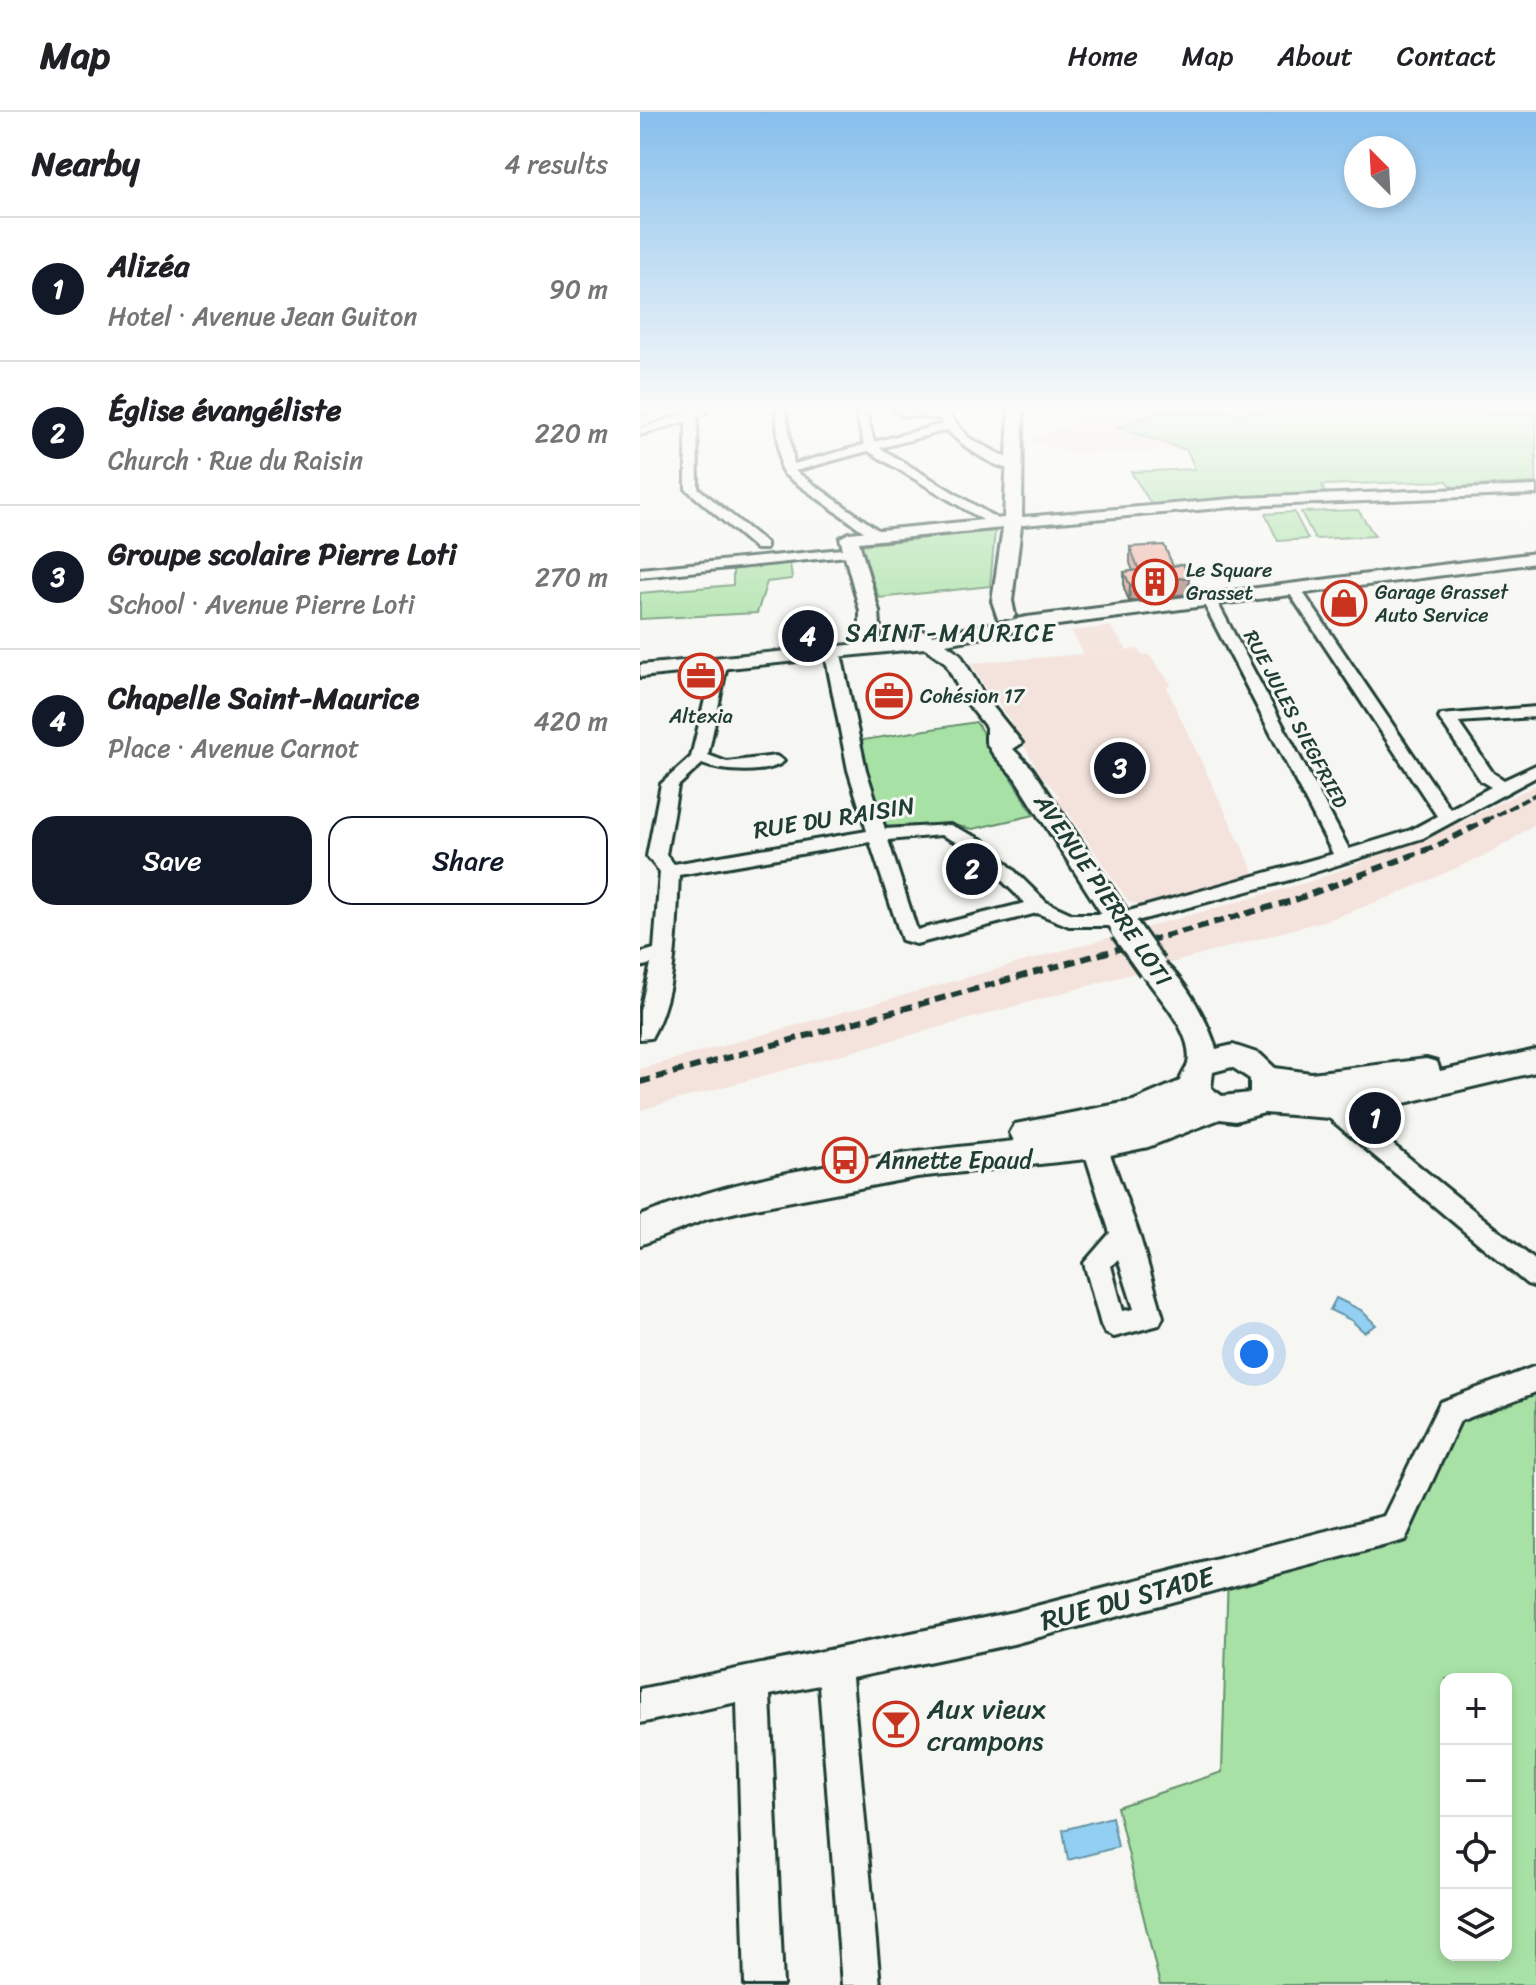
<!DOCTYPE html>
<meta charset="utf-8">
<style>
body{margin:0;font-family:Sriracha,sans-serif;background:#f2f2f2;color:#202124}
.controls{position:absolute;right:24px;bottom:24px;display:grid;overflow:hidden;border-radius:16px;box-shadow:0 4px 12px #0003}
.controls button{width:72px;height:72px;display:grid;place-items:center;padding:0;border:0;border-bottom:2px solid #e0e0e0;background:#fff;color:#202124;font:40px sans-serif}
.compass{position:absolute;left:704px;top:24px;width:72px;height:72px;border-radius:50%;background:#fff;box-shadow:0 4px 12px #0003;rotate:336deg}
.you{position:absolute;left:614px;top:1242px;width:28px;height:28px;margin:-20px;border:6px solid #fff;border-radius:50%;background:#1a73e8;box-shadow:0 0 0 12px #1a73e833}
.badge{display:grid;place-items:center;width:52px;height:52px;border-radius:50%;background:#111827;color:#fff;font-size:26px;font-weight:700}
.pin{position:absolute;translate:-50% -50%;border:4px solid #fff;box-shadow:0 2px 8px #0006}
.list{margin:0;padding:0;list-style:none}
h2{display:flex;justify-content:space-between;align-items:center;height:104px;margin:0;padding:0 32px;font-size:34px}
h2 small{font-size:26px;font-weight:400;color:#757577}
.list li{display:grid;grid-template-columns:52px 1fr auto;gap:24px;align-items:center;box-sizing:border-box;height:144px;padding:0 32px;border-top:2px solid #e0e0e0}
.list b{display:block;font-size:30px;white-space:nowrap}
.list p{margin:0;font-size:26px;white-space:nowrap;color:#757577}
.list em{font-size:26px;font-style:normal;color:#757577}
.actions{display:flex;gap:16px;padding:24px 32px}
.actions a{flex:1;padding:18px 0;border:2px solid #111827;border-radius:24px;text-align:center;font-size:28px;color:#111827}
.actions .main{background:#111827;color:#fff}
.icon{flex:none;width:44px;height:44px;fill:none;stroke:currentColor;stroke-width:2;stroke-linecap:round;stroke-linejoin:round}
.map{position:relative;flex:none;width:896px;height:1873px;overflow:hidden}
header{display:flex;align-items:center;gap:48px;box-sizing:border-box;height:112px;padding:0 40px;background:#fff;border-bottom:2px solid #e0e0e0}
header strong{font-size:38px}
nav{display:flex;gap:44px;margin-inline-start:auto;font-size:28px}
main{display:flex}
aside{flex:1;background:#fff}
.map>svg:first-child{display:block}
.built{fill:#f4e2dc}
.green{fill:#a8e1a5;stroke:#648f6c;stroke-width:2;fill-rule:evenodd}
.water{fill:#93cff3;stroke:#6595a7;stroke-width:2}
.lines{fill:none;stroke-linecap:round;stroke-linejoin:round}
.street-casing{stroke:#1f3d34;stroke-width:6}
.secondary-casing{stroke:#1f3d34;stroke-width:6}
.street{fill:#f6f6f2;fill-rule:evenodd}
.secondary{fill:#f6f6f2;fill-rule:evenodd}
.rail-far1{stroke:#1f3d34;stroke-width:4;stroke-dasharray:9 4;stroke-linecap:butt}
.rail{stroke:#1f3d34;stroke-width:6;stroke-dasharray:11 6;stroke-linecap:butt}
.secondary-bridge-casing{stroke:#1f3d34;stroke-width:34;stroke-linecap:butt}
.secondary-bridge{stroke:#f6f6f2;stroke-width:28}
.wall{fill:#ce9c90;stroke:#1f3d34;stroke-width:2}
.shaded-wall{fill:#a77f76;stroke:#1f3d34;stroke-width:2}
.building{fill:#efb5a8;stroke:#1f3d34;stroke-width:2}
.labels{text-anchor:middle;stroke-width:6;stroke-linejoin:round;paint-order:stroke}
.far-poi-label{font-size:20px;fill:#1f3d34;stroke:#f6f6f2;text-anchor:start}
.far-street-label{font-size:20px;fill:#1f3d34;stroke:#f6f6f2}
.far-quarter-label{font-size:24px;letter-spacing:2px;fill:#1f3d34;stroke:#f6f6f2}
.street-label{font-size:24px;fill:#1f3d34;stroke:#f6f6f2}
.poi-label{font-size:24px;fill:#1f3d34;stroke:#f6f6f2;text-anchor:start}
.near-street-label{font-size:28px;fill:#1f3d34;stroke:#f6f6f2}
.near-poi-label{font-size:28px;fill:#1f3d34;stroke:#f6f6f2;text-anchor:start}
</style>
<header>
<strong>Map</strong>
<nav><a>Home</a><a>Map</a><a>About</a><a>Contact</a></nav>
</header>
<main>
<aside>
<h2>Nearby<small>4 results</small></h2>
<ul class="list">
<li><span class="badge">1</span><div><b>Alizéa</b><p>Hotel · Avenue Jean Guiton</p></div><em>90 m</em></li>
<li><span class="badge">2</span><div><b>Église évangéliste</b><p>Church · Rue du Raisin</p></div><em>220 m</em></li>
<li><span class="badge">3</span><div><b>Groupe scolaire Pierre Loti</b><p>School · Avenue Pierre Loti</p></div><em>270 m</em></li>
<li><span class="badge">4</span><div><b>Chapelle Saint-Maurice</b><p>Place · Avenue Carnot</p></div><em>420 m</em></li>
</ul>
<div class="actions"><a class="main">Save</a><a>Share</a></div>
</aside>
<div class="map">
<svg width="896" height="1873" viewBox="0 0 896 1873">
<rect width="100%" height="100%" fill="#f6f6f2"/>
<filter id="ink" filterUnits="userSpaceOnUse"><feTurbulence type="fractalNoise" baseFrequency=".0125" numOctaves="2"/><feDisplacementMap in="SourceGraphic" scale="16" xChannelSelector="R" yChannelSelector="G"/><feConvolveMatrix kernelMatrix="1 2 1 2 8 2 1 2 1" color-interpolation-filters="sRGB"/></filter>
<g filter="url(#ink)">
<g class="built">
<polygon points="411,300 516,300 479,316 548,338 437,342 389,329 436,310"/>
<polygon points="470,514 487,538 498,537 501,543 509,543 531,572 527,576 536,597 615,762 499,793 488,789 428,700 424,700 416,687 420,685 399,660 378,623 374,623 367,612 371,610 357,589 353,590 331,551 444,542 431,519"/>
<polygon points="896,673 896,711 877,724 854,739 760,781 693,806 0,998 0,957 672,769 803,719"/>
</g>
<g class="green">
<polygon points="516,300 896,300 896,371 812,375 807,369 682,373 685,382 512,393 491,360 555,357 547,338 478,316"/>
<polygon points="718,398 735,424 675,427 661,400"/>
<polygon points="654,400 668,427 638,429 625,402"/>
<polygon points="355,419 350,474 239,486 220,433"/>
<polygon points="150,451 152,467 127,470 117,501 0,507 0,481 93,473 93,457"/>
<polygon points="336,610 394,703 333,717 311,713 251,715 244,711 217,629"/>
<path d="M 896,1267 L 896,1873 L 520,1873 L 477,1695 L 582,1660 L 588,1460 L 754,1417 L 810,1299 ZM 806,1567 L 866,1567 L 866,1843 L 806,1843 Z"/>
</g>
<g class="water">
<polygon points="696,1186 721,1198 736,1213 724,1220 711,1208 690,1198"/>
<polygon points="472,1705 478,1735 428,1748 423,1718"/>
</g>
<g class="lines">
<g class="street-casing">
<g id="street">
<polygon points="68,300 57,305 58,376 126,431 126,437 116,437 46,377 46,309 0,323 0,316 52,300"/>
<path d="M 136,300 L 146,300 L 154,352 L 224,333 L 216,300 L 226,300 L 234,330 L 303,312 L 299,306 L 260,303 L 255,300 L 307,301 L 329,326 L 379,352 L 379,358 C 357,359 322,334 307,318 L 240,336 L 364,411 L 353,414 L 228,339 L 155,359 L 245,423 L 233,426 L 145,363 L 141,357 Z"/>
<polygon points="896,374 896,382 603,394 372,414 366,410 372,406 603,386"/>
<polygon points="212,436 219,440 217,443 0,465 0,457"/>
<path d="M 650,476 L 660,476 L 810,697 L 851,675 L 841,669 L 799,606 L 801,603 L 896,595 L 896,605 L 818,610 L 853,661 L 864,668 L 896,653 L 896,665 L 783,726 L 653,767 L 478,814 L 429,814 L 397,801 L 276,832 L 262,828 L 230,730 L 39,763 C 36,816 38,879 11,926 L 0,927 L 0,899 L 11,852 L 0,855 L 0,841 L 14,837 L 20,760 L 7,744 L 21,672 L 51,645 L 74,550 L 87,553 L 68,643 L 87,650 L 136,644 L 144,649 C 129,663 82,660 62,652 L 38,674 L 26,743 L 34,752 L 227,719 L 208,658 L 185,542 L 193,537 L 201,542 L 226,658 L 245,717 L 310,713 L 343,728 L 406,790 L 432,802 L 478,802 L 693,742 L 563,490 L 570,486 L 577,490 L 709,737 L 771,718 L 797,704 L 648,479 ZM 301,723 L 329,736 L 385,791 L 277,818 L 248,728 Z"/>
<polygon points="690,985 698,988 896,1149 896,1175 887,1172 682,1000 678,994 682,988"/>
<path d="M 450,1011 L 458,1014 L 462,1020 L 499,1122 L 523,1205 L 519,1213 L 474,1225 L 465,1221 L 461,1213 L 444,1151 L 470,1121 L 438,1020 L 442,1014 ZM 478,1147 L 494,1197 L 483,1199 L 471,1154 Z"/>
<polygon points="896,1254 896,1280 820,1309 765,1428 373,1532 212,1566 240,1873 202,1873 179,1573 130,1583 143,1873 105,1873 97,1590 0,1611 0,1577 373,1500 744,1404 800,1290"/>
</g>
</g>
<g class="secondary-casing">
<g id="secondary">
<polygon points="18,300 39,300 0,315 0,305"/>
<polygon points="369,300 383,300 382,406 372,489 375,503 372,507 358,507 352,489 363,416 219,430 239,499 241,530 272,526 273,520 280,518 292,523 387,505 896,441 896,451 387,517 306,532 320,542 345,585 382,631 373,637 392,656 499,817 495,823 475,823 375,666 353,642 346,630 346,615 324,587 305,550 285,536 0,565 0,553 220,532 220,499 200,426 209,421 364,406"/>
<path d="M 512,845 C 539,853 569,911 576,937 L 593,933 L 620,942 L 635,956 L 671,961 L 786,947 L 797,950 L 800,959 L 896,938 L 896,960 L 722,1001 L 690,1006 L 624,1001 L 595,1009 L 580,1007 L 508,1035 L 456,1046 L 277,1065 L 105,1098 L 67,1107 L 0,1133 L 0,1104 C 118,1057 248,1042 374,1029 L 370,1021 L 375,1012 L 493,989 L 540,969 C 541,963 546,958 548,952 C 555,919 513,880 498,855 L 502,848 ZM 592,955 L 610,967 L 610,981 L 582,984 L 571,976 L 573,960 Z"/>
</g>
</g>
<use href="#street" class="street"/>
<use href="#secondary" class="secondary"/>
<polyline class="rail-far1" points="845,709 896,682"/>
<polyline class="rail" points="0,970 655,788 799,733 849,707"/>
<g class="secondary-bridge-casing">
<polyline id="secondary-bridge" points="485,817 512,855"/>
</g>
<use href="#secondary-bridge" class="secondary-bridge"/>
</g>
<polygon class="wall" points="490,435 533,454 548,482 489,489 484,476 484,460 493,459 490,451"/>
<polygon class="shaded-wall" points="549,465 548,482 489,489 490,473"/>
<polygon class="building" points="524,433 533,454 543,452 549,465 490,473 484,460 499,458 490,435"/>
</g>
<linearGradient id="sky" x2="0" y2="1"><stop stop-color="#86bfec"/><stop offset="0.53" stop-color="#fbfbf9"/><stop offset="1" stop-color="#fbfbf9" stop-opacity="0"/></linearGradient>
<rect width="896" height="562" fill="url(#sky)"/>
<defs>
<g id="building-ring" transform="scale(2.3)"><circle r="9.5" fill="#f6f6f2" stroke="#c8321e" stroke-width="1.5"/><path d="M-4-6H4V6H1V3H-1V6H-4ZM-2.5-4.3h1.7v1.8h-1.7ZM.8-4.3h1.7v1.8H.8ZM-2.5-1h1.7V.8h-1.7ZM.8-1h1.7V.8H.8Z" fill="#c8321e"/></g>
<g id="shop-ring" transform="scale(2.3)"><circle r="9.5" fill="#f6f6f2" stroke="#c8321e" stroke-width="1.5"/><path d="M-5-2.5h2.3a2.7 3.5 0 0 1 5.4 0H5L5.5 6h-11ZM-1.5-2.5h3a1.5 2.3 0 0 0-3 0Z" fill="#c8321e"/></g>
<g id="office-ring" transform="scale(2.3)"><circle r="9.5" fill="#f6f6f2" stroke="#c8321e" stroke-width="1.5"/><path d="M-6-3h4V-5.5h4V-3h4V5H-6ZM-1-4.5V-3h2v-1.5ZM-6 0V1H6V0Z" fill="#c8321e"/></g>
<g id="bus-ring" transform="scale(2.3)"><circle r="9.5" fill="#f6f6f2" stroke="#c8321e" stroke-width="1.5"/><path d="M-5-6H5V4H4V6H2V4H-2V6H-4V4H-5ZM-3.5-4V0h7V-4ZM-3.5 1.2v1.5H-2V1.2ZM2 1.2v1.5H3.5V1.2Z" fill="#c8321e"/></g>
<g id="bar-ring" transform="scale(2.3)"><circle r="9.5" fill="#f6f6f2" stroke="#c8321e" stroke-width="1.5"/><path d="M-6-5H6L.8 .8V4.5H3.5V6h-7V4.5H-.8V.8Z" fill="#c8321e"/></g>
</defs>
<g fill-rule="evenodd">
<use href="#building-ring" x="515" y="470"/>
<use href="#shop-ring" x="704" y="491"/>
<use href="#office-ring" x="61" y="564"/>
<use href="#office-ring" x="249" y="584"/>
<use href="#bus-ring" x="205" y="1048"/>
<use href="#bar-ring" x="256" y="1612"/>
</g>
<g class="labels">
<g class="far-poi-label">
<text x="546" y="465">Le Square<tspan x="546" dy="23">Grasset</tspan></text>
<text x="735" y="487">Garage Grasset<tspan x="735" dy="23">Auto Service</tspan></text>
<text x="280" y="591">Cohésion 17</text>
<text x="61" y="611" text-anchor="middle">Altexia</text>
</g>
<g class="far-street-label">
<text transform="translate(656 607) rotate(62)" y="7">RUE JULES SIEGFRIED</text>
</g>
<g class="far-quarter-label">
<text x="311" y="529">SAINT-MAURICE</text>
</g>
<g class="street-label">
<text transform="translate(194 706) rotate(-9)" y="8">RUE DU RAISIN</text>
<text transform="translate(463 778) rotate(56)" y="8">AVENUE PIERRE LOTI</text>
</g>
<g class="poi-label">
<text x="236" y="1056">Annette Epaud</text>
</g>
<g class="near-street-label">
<text transform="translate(487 1486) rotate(-15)" y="10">RUE DU STADE</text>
</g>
<g class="near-poi-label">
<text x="287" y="1606">Aux vieux<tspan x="287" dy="32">crampons</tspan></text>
</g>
</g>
</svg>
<div class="controls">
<button>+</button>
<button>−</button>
<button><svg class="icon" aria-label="locate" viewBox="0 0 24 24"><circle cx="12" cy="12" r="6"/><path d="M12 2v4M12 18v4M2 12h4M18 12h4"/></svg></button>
<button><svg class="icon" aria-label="layers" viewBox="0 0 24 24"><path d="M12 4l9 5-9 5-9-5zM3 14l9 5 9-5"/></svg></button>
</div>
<svg class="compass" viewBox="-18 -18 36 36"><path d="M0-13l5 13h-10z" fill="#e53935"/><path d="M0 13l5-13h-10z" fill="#757577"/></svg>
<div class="you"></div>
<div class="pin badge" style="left:735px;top:1006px">1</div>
<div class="pin badge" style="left:332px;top:757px">2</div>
<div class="pin badge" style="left:480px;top:656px">3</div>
<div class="pin badge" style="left:168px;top:524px">4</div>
</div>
</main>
